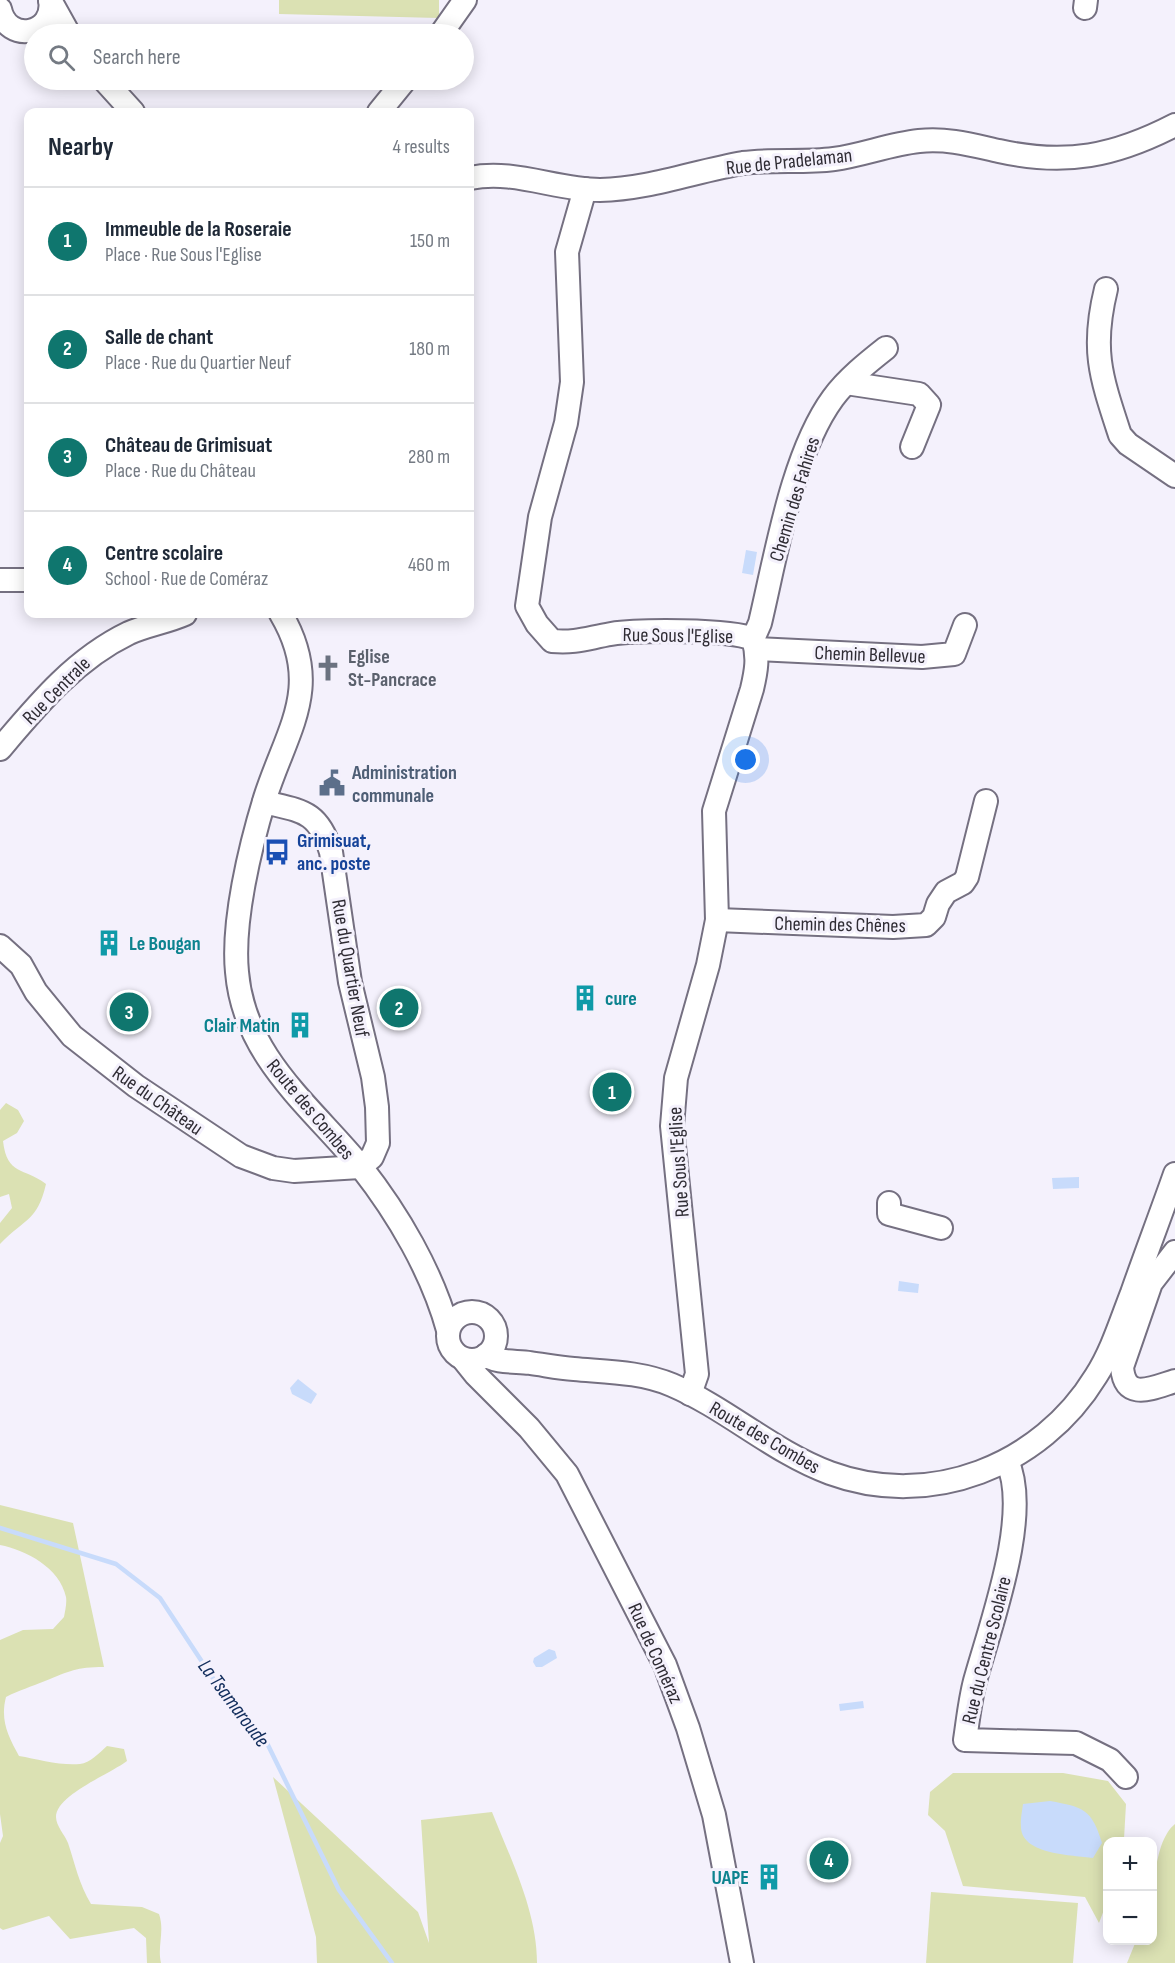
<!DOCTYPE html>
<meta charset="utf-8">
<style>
body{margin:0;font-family:"Sofia Sans Condensed",sans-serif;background:#f2f2f3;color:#1f2937}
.controls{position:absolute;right:18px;bottom:18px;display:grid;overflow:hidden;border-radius:12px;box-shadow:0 3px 15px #0003}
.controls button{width:54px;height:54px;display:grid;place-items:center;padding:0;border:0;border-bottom:2px solid #e0e1e3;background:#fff;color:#1f2937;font:30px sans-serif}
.you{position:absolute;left:746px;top:760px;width:21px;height:21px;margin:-15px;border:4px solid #fff;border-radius:50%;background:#1a73e8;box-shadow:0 0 0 9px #1a73e833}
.badge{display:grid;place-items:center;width:39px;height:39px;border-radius:50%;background:#0f766e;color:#fff;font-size:20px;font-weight:700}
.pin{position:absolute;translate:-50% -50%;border:3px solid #fff;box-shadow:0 2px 6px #0006}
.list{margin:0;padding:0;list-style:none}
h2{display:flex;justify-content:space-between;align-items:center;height:78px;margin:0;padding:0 24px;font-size:26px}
h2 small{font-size:20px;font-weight:400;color:#747a83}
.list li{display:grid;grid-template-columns:39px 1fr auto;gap:18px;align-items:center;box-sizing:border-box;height:108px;padding:0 24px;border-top:2px solid #e0e1e3}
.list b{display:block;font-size:22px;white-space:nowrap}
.list p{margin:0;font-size:20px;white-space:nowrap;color:#747a83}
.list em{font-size:20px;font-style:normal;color:#747a83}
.icon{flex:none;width:33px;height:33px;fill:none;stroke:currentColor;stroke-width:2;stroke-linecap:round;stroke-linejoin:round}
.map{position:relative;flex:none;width:1175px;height:1963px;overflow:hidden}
.search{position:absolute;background:#fff;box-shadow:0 3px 15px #0003;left:24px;top:24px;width:450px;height:66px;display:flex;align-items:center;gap:15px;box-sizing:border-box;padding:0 21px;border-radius:33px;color:#747a83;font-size:22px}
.panel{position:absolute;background:#fff;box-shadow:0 3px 15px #0003;left:24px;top:108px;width:450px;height:510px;border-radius:12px}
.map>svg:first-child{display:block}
.green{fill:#dbe1b3}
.water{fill:#c8dbfb}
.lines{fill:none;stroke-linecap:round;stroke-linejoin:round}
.stream{stroke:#c8dbfb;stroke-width:4.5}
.minor-casing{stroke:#757081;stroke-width:26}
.minor{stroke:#fff;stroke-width:22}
.labels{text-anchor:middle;stroke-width:6;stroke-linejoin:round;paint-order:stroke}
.street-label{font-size:20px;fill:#2f2c34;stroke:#f4f1fc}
.worship-label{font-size:20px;font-weight:bold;fill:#5b616d;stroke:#f4f1fc;text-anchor:start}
.service-label{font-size:20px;font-weight:bold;fill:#4e5e75;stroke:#f4f1fc;text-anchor:start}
.transit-label{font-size:20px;font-weight:bold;fill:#164399;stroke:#f4f1fc;text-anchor:start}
.culture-label{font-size:20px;font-weight:bold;fill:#0d838f;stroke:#f4f1fc;text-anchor:start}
.water-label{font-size:21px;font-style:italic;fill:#102c5b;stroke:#f4f1fc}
</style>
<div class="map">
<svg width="1175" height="1963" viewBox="0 0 1175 1963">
<rect width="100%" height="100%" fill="#f4f1fc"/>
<g class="green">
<polygon points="279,0 439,0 439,18 279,14"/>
<path d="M 6,1103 L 18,1110 L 24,1121 L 17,1133 L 3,1141 C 7,1176 24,1167 46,1184 C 37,1222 25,1218 0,1244 L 0,1223 L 12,1208 L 9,1194 L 0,1197 L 0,1110 Z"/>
<path d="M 0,1505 L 73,1523 L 104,1667 C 76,1667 70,1671 45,1681 C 31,1687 19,1690 6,1697 C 0,1720 8,1736 19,1756 C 37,1759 61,1766 80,1764 C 90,1763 99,1753 107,1746 L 124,1749 L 127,1761 C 110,1774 56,1795 56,1817 C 56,1826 65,1835 68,1843 C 75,1864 79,1884 91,1904 L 142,1907 L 159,1914 C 165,1931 157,1946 161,1963 L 147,1963 L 146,1938 L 134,1928 L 70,1939 L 49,1916 L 3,1930 L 0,1928 L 0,1843 L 3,1836 L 0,1814 L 0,1640 L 23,1630 L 53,1629 L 64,1617 C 65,1611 67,1603 66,1597 C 60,1568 26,1550 0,1545 Z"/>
<polygon points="953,1773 1063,1773 1108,1781 1126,1804 1124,1839 1124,1841 1108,1842 1107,1902 1099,1923 1085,1897 963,1886 945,1831 928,1815 930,1792"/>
<path d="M 273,1777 L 418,1912 L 429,1943 L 421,1820 L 492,1812 C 511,1860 537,1911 537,1963 L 317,1963 L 316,1937 Z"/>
<path d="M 1175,1824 L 1175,1963 L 1127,1963 L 1136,1941 L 1152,1940 C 1152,1911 1151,1843 1175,1824 Z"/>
<polygon points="931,1892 1078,1903 1073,1963 926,1963"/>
</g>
<g class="water">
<polygon points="746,550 757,552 753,575 742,573"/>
<polygon points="1079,1177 1079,1188 1053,1189 1052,1178"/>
<polygon points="899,1281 919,1284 918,1293 898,1291"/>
<polygon points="298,1379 317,1394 311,1404 292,1394 290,1388"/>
<polygon points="549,1649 555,1651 557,1658 542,1667 536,1667 533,1662 534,1658"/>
<polygon points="863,1701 864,1708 840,1711 839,1704"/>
<path d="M 1050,1801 C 1083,1807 1092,1809 1102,1843 L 1093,1858 C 1073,1855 1023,1855 1021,1828 C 1020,1820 1022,1812 1023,1804 Z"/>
</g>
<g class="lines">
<polyline class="stream" points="0,1528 116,1564 160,1598 220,1689 264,1737 339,1890 392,1963"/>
<g class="minor-casing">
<g id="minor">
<polyline points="50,0 69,34"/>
<polyline points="1085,8 1086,0"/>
<path d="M 0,9 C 7,44 56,35 50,0"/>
<polyline points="441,34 465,0"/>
<polyline points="104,80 133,112"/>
<polyline points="379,112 405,80"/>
<path d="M 470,178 C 514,169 556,190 600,190 C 649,189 696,171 743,163 C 773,159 804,163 834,159 C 863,155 890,144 919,141 C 948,138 972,145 999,151 C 1066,166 1115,156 1175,125"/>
<path d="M 585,189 L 567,252 L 572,382 L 566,423 L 540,517 L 527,606 L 537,624 L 552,641 C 577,643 587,638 611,634 C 637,630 730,629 753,639 C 759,657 756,672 752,689 L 714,811 L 717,920 L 708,965 L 676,1078 L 672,1126 L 697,1374 L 690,1394"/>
<path d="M 1106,289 C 1091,350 1101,377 1120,435 L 1128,444 L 1175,476"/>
<polyline points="846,383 919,394 929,405 912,447"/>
<polyline points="0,580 28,580"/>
<path d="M 281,614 C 324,687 287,729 265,798 C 250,847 232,922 237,972 C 244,1057 311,1106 361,1167 C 398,1214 432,1272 448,1330"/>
<path d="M 753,639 L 760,623 C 776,556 792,454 833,398 C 847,379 867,363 886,348"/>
<polyline points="756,649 922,657 954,654 965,625"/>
<path d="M 0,749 C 38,704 75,659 129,633 C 147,625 167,622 185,614"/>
<polyline points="717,920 893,927 926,925 934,917 938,904 946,892 963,883 967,877 986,801"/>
<path d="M 0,946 L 21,965 L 36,992 L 72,1036 L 136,1086 L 241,1156 L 273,1168 L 294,1171 L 360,1167 L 372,1157 L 378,1143 L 377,1107 L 373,1077 L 350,982 L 331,852 C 318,810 301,811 264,802"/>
<polyline points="889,1203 889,1214 941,1228"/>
<path d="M 1175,1252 L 1151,1283 L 1122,1367 C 1125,1402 1152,1388 1175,1381"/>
<circle cx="472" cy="1336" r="24"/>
<path d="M 486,1355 C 495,1363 517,1361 530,1363 C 545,1365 559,1368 574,1369 C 608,1372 641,1372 672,1385 C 728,1409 773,1452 830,1473 C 930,1510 1041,1466 1096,1376 C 1112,1351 1121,1321 1132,1293 C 1146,1253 1161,1214 1175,1174"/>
<polyline points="463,1359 475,1374 529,1428 567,1474 665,1665 688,1728 714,1815 742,1963"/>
<path d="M 1007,1461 C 1032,1514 990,1626 975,1681 C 970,1700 968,1720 965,1740 L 1076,1743 L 1110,1760 L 1126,1777"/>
</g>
</g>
<use href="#minor" class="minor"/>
</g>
<defs>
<g id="church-bare" transform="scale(2.07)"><path d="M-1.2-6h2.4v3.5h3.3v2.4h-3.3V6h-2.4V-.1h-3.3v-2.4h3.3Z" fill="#6b7280" stroke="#f4f1fc" stroke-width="2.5" paint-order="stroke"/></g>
<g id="civic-bare" transform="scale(2.07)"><path d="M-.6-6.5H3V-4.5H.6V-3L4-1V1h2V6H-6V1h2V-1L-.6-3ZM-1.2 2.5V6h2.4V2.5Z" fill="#5c6f8a" stroke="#f4f1fc" stroke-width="2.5" paint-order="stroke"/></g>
<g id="bus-bare" transform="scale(2.07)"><path d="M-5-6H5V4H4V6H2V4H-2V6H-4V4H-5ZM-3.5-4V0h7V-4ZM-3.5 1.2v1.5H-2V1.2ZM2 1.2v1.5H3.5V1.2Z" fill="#1a4fb4" stroke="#f4f1fc" stroke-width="2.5" paint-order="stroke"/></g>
<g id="building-bare" transform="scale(2.07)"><path d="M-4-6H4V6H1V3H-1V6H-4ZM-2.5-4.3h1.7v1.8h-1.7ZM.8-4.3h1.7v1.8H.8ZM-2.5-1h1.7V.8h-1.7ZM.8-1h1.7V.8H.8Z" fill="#0f9aa8" stroke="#f4f1fc" stroke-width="2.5" paint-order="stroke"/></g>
</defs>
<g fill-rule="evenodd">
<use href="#church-bare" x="328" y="668"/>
<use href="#civic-bare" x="332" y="783"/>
<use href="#bus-bare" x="277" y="852"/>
<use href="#building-bare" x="109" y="943"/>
<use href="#building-bare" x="585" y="998"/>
<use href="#building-bare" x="300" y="1025"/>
<use href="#building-bare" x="769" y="1877"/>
</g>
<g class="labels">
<g class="street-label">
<text transform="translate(789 161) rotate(-6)" y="7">Rue de Pradelaman</text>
<text transform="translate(794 499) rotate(-73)" y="7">Chemin des Fahires</text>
<text transform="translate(678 635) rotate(1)" y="7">Rue Sous l'Eglise</text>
<text transform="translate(870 654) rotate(2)" y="7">Chemin Bellevue</text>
<text transform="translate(56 690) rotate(-45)" y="7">Rue Centrale</text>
<text transform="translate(840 924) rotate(1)" y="7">Chemin des Chênes</text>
<text transform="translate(351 968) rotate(80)" y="7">Rue du Quartier Neuf</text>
<text transform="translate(158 1100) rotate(35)" y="7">Rue du Château</text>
<text transform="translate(311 1109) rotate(50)" y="7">Route des Combes</text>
<text transform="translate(678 1162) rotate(-94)" y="7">Rue Sous l'Eglise</text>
<text transform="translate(765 1437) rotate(30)" y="7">Route des Combes</text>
<text transform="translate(986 1650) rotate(-76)" y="7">Rue du Centre Scolaire</text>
<text transform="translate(656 1653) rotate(66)" y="7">Rue de Coméraz</text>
</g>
<g class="worship-label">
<text x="348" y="663">Eglise<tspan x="348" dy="23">St-Pancrace</tspan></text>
</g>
<g class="service-label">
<text x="352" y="779">Administration<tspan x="352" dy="23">communale</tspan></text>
</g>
<g class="transit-label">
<text x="297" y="847">Grimisuat,<tspan x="297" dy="23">anc. poste</tspan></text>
</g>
<g class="culture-label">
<text x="129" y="950">Le Bougan</text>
<text x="605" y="1005">cure</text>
<text x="280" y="1032" text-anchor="end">Clair Matin</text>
<text x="749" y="1884" text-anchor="end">UAPE</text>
</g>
<g class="water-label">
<text transform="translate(234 1703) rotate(53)" y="7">La Tsamaroude</text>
</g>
</g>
</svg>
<div class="controls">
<button>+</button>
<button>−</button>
</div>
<div class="you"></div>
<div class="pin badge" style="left:612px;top:1092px">1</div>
<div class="pin badge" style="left:399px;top:1008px">2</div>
<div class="pin badge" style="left:129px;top:1012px">3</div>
<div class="pin badge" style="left:829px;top:1860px">4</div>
<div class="search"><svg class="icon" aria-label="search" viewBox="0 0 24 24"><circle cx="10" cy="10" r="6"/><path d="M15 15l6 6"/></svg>Search here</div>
<section class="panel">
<h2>Nearby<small>4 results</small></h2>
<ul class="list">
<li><span class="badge">1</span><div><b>Immeuble de la Roseraie</b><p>Place · Rue Sous l'Eglise</p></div><em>150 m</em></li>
<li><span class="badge">2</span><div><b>Salle de chant</b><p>Place · Rue du Quartier Neuf</p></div><em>180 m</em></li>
<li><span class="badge">3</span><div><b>Château de Grimisuat</b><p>Place · Rue du Château</p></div><em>280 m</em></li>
<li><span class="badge">4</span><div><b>Centre scolaire</b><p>School · Rue de Coméraz</p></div><em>460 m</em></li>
</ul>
</section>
</div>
